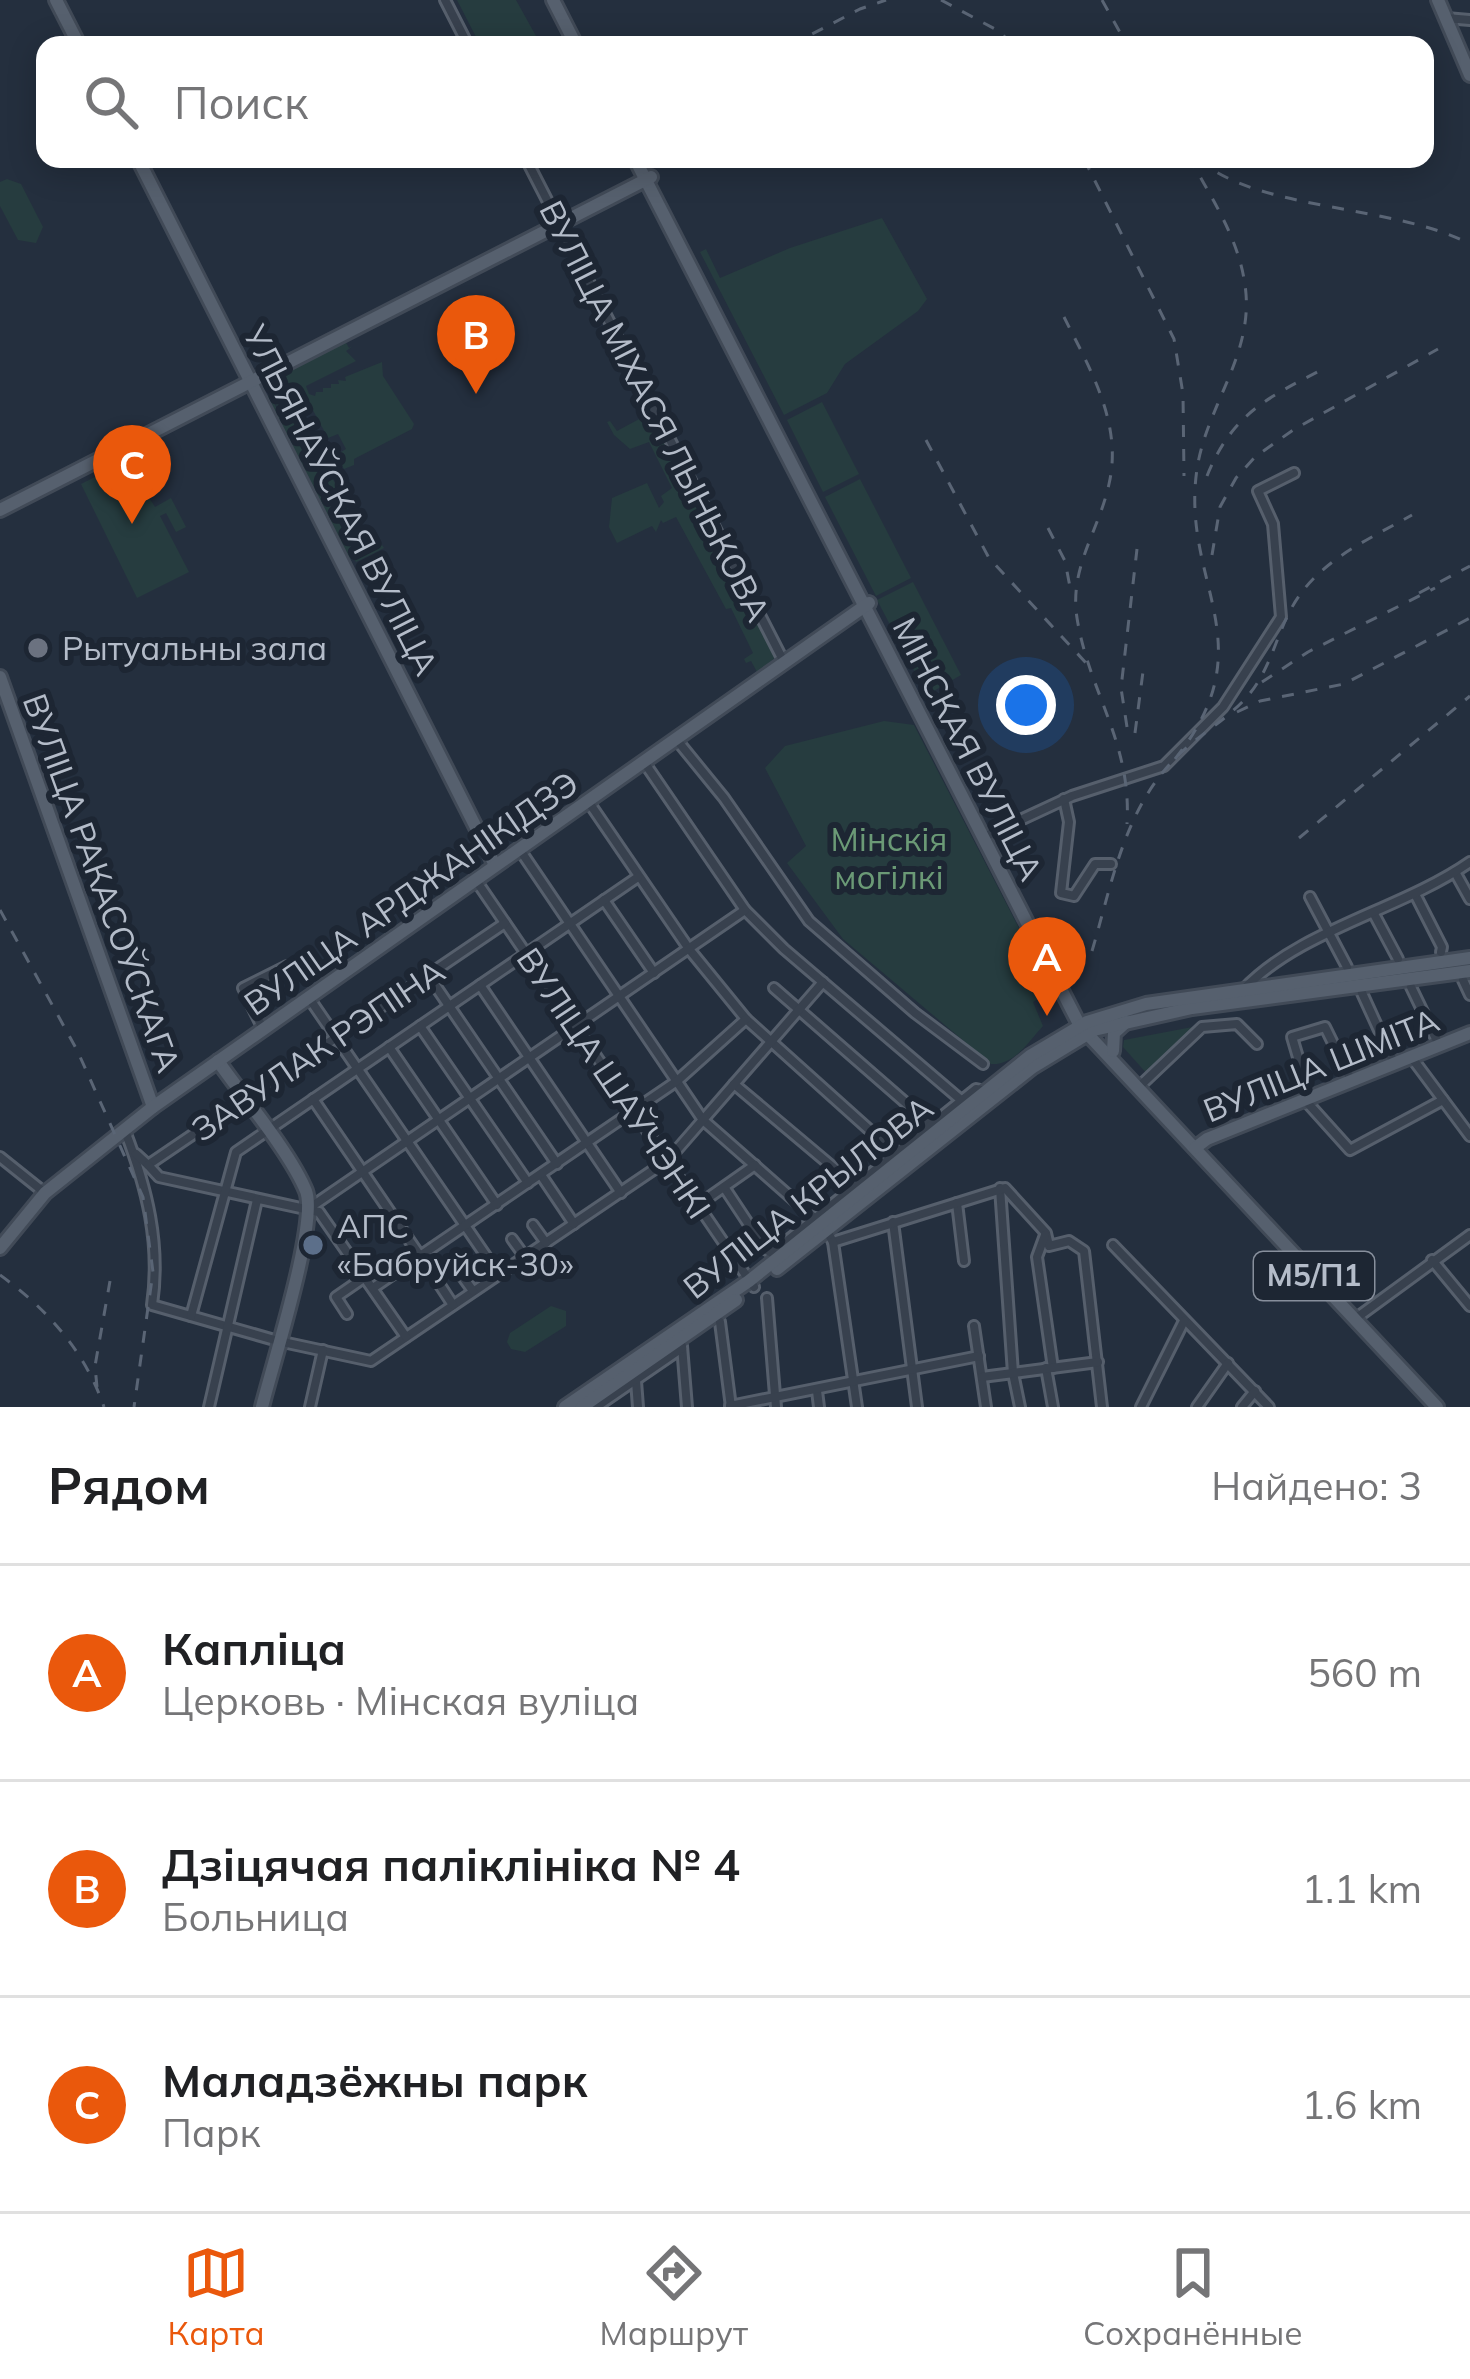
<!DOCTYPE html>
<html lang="ru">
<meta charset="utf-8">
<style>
body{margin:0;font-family:Mulish,sans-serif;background:#f6f6f6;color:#202124}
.you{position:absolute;left:1026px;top:705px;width:42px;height:42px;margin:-30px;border:9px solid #fff;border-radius:50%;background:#1a73e8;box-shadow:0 0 0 18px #1a73e833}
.badge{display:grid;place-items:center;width:78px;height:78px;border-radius:50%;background:#ea580c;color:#fff;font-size:39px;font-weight:700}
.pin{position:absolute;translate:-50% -99px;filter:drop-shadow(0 3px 6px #0008)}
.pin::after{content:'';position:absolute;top:63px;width:42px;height:36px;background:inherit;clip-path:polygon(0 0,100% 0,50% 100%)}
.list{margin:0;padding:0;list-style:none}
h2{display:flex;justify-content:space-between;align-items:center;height:156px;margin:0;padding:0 48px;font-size:51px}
h2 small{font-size:39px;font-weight:400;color:#757577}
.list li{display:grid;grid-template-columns:78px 1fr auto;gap:36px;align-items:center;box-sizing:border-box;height:216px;padding:0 48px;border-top:3px solid #e0e0e0}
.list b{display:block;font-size:45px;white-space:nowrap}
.list p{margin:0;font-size:39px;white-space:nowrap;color:#757577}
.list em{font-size:39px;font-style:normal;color:#757577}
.icon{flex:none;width:66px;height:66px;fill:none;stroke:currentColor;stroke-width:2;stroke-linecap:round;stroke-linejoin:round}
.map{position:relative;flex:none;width:1470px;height:1407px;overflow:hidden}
.search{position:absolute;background:#fff;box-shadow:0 6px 30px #0003;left:36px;right:36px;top:36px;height:132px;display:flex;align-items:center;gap:30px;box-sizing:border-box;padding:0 42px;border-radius:24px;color:#757577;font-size:45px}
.sheet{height:804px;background:#fff}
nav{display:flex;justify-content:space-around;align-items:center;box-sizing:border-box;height:168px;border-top:3px solid #e0e0e0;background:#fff;font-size:33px;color:#757577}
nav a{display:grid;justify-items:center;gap:6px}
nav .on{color:#ea580c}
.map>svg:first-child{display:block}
.green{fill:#263c3f}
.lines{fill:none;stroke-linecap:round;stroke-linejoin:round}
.minor-casing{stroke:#565f6c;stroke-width:14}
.major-casing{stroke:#414a57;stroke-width:18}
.minor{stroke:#38414e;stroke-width:8}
.major{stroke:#56606e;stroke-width:12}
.rail{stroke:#5a6575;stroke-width:3;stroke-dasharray:12 12;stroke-linecap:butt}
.worship-dot{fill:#6b7280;stroke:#1d2633;stroke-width:4.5}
.service-dot{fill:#5c6f8a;stroke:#1d2633;stroke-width:4.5}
.labels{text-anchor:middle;stroke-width:12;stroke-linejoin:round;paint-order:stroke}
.shield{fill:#1d2633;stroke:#878f9c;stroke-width:3}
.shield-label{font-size:30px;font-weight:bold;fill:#b4bcc9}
.street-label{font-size:33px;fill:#b4bcc9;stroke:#1d2633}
.poi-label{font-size:33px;fill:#b4bcc9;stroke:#1d2633;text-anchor:start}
.park-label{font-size:33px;fill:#6b9a76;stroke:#1d2633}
</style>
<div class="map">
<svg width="1470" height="1407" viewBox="0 0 1470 1407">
<rect width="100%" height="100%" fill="#242f3e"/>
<g class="green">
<polygon points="457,0 516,0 541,45 509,45 505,41 486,45 476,37"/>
<polygon points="7,179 21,184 43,227 36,243 18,240 0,206 0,182"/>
<polygon points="882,218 927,299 918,311 845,364 827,393 784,415 700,252 706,249 720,278 790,248"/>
<polygon points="344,339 349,348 353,346 346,351 356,361 306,386 309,394 315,396 316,392 323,392 323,388 331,388 331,384 339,384 338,380 346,381 345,377 382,362 383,376 414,424 412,429 354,459 354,465 344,469 336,455 346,449 338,434 328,438 308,401 296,406 352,517 360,513 361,519 354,524 369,551 382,545 384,548 356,562 353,558 346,561 262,398 270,395 285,425 270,390 282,387 265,381"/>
<polygon points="822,402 859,474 823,492 787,420"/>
<polygon points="647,403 775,658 757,672 751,661 746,663 744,659 753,653 731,608 726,609 676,517 663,523 661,520 656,532 652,526 617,543 609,527 612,498 647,483 659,508 664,502 661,496 672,488 649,442 630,449 614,435 607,422 610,421 617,431 641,418 636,407"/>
<path d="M 136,456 C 141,467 136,477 141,487 C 144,494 151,499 155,507 L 171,498 L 186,527 L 176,532 L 166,513 L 160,516 L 189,572 L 137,598 L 81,484 Z"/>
<polygon points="860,479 911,578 876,596 825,497"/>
<polygon points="913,582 961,675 927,695 877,600"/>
<path d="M 884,721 L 914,725 L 1051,990 L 1033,1002 L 1043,1026 C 1029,1041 1014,1066 991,1064 L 843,939 L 787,863 L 806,846 L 765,768 L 785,746 Z"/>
<polygon points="1203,1025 1149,1076 1123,1047 1124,1040"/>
<polygon points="551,1306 566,1311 566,1326 525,1352 511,1349 507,1342 510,1333"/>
</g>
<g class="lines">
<g class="minor-casing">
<g id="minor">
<polyline points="445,0 468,45"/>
<polyline points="1446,18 1470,20"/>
<polyline points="526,159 784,662"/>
<polyline points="676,739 724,798 809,921 915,1013 983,1064"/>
<polyline points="644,762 745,910 784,949 961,1100"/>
<polyline points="1064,799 1069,822 1061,893 1074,896 1095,864 1111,864"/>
<polyline points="588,801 689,949 746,1019 894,1152"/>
<polyline points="984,837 1072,796 1164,766 1223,707 1281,617 1273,524 1258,491 1294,473"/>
<polyline points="520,850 703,1120 820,1223"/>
<polyline points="1455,872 1470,899"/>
<polyline points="475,879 754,1287"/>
<polyline points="1416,896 1442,947 1441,952"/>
<polyline points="1310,897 1347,967"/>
<polyline points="604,900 654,973"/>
<polyline points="1374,914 1398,959"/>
<polyline points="428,975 557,1164"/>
<polyline points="1463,980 1470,995"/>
<polyline points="480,985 621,1193"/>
<polyline points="1411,987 1439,1045"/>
<polyline points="774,988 930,1124"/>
<path d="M 1243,990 C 1299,930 1401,910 1470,862"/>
<polyline points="1362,993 1394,1063"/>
<polyline points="309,998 499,1275"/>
<polyline points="420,1026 528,1183"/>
<polyline points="263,1029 243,988 287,966"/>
<polyline points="389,1047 497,1205"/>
<polyline points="1412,1058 1470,1136"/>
<polyline points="1351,1080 1325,1027 1292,1037 1305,1081 1305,1100 1350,1150 1443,1100"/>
<polyline points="1143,1083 1202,1027 1237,1024 1257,1044"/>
<polyline points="734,1084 854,1185"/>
<polyline points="313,1099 420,1256"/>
<path d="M 125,1131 C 147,1188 161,1244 152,1305 L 278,1341 L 371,1361 L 668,1160 L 823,982"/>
<polyline points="136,1154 148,1165 505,923"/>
<polyline points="0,1157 45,1193"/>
<polyline points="148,1165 159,1177 319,1212 406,1337"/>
<polyline points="541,1175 574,1224"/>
<polyline points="724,1187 765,1249 772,1253 976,1089 985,1091"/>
<polyline points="1000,1188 1013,1373 1020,1407"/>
<polyline points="957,1203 964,1261"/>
<polyline points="698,1205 755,1165"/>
<polyline points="308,1209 745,910"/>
<polyline points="893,1222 917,1407"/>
<polyline points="533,1225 546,1243"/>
<polyline points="827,1231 833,1242 1005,1188 1046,1233 1049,1246 1069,1241 1084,1251 1102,1407"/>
<polyline points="1045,1235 1037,1257 1053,1368"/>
<polyline points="512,1239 525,1257"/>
<polyline points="833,1242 857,1407"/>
<polyline points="1113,1245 1269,1407"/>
<polyline points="1432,1260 1470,1306"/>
<polyline points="457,1269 473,1291"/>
<polyline points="436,1279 453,1305"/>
<polyline points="373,1288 677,1081 746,1019"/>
<polyline points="767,1298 776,1407"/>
<polyline points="347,1314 336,1297 365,1277"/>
<polyline points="191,1316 236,1152 638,877"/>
<polyline points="1355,1319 1470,1235"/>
<polyline points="720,1322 731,1407"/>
<polyline points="974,1326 986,1407"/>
<polyline points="682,1346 687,1407"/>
<polyline points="1046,1368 1053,1407"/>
<polyline points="982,1377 1098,1362"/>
<polyline points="636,1381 638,1407"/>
<polyline points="817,1391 819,1407"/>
<polyline points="730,1406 979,1356"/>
<polyline points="209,1407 257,1200"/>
<polyline points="310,1407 323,1350"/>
<polyline points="596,1407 682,1348"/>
<polyline points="1141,1407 1184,1321"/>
<polyline points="1197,1407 1228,1363"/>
<polyline points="1242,1407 1255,1391"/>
</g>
</g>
<g class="major-casing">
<g id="major">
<polyline points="56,0 79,45"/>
<polyline points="553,0 576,45"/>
<polyline points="1438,0 1470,75"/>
<polyline points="138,159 495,865"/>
<polyline points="635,159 1080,1026 1437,1407"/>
<polyline points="0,510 651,177"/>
<polyline points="0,677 153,1107"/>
<polyline points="1113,1051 1114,1033 1126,1022"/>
<path d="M 218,1061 C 243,1097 290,1152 306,1191 C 318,1223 272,1366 262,1407"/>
<polyline points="1195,1148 1207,1139 1470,1033"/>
<polyline points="0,1248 45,1193 153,1107 869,603"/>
<polyline points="777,1269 1033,1067 1094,1030 1192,1008 1470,971"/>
<polyline points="565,1407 749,1281 1030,1056 1087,1022 1146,1004 1470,958"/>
<polyline points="582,1407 736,1300"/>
</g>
</g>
<use href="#minor" class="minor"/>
<use href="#major" class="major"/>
<g class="rail">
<polyline points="941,0 995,29 1015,45"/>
<polyline points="1102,0 1127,45"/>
<polyline points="791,45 860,9 886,0"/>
<polyline points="1084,159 1174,339 1183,394 1184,476"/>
<path d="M 1198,159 C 1259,212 1394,204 1470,244"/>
<path d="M 1064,317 C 1090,369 1123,424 1109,484 C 1099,531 1069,567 1077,618 C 1089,693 1132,742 1127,824"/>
<polyline points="926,440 989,558 1087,664"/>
<path d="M 1207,476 C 1232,414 1267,398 1323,369"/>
<polyline points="1048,528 1065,561 1070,587"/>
<polyline points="1212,555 1220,507 1236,478 1255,457 1293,430 1438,349"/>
<polyline points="1419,593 1470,566"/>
<polyline points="1262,682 1308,652 1435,588"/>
<polyline points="1237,712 1260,701 1344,684 1470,618"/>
<polyline points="1127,727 1121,688 1137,549"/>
<polyline points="1135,733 1144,664"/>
<path d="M 1175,759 C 1268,643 1180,584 1197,469 C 1206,408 1251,358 1246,294 C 1242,244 1214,202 1190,159"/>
<polyline points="1299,838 1470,696"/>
<polyline points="0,910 77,1050 143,1197 153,1272 134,1407"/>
<path d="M 1092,951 C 1111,887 1123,816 1169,765 C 1193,737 1228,721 1251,692 C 1271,666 1276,637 1291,609 C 1317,561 1366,541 1412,515"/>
<path d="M 0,1275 C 47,1309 85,1351 104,1407"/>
<polyline points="97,1387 95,1366 110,1281"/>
</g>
</g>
<circle class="worship-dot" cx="38" cy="648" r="12"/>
<circle class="service-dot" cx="313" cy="1245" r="12"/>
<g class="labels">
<rect class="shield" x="1254" y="1252" width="120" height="48" rx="9"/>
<g class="shield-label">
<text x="1314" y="1286">М5/П1</text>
</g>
<g class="street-label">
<text transform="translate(655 411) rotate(63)" y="12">ВУЛІЦА МІХАСЯ ЛЫНЬКОВА</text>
<text transform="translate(341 500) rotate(63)" y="12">УЛЬЯНАЎСКАЯ ВУЛІЦА</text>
<text transform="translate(968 749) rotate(63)" y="12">МІНСКАЯ ВУЛІЦА</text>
<text transform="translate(102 883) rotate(70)" y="12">ВУЛІЦА РАКАСОЎСКАГА</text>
<text transform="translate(411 893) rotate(-35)" y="12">ВУЛІЦА АРДЖАНІКІДЗЭ</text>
<text transform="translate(318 1050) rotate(-34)" y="12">ЗАВУЛАК РЭПІНА</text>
<text transform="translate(1321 1065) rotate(-22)" y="12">ВУЛІЦА ШМІТА</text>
<text transform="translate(614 1083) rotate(56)" y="12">ВУЛІЦА ШАЎЧЭНКІ</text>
<text transform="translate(808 1197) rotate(-38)" y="12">ВУЛІЦА КРЫЛОВА</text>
</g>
<g class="poi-label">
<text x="62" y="660">Рытуальны зала</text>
<text x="337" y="1238">АПС<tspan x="337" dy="38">«Бабруйск-30»</tspan></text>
</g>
<g class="park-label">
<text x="889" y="851">Мінскія<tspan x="889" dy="38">могілкі</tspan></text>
</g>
</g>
</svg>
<div class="you"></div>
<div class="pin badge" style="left:1047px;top:1016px">A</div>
<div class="pin badge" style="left:476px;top:394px">B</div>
<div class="pin badge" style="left:132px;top:524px">C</div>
<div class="search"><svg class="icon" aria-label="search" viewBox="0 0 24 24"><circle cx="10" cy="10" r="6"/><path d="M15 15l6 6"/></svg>Поиск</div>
</div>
<section class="sheet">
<h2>Рядом<small>Найдено: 3</small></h2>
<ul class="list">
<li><span class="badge">A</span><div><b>Капліца</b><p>Церковь · Мінская вуліца</p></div><em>560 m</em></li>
<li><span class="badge">B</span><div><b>Дзіцячая паліклініка № 4</b><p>Больница</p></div><em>1.1 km</em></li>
<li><span class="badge">C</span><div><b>Маладзёжны парк</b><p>Парк</p></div><em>1.6 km</em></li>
</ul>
</section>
<nav>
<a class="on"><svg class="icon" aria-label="map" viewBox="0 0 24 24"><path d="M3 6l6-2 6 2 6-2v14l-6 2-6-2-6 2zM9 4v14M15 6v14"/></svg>Карта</a>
<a><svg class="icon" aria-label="directions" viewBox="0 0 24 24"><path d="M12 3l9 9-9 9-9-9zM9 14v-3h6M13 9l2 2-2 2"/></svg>Маршрут</a>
<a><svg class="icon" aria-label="saved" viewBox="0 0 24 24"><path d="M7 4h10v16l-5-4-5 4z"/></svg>Сохранённые</a>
</nav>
